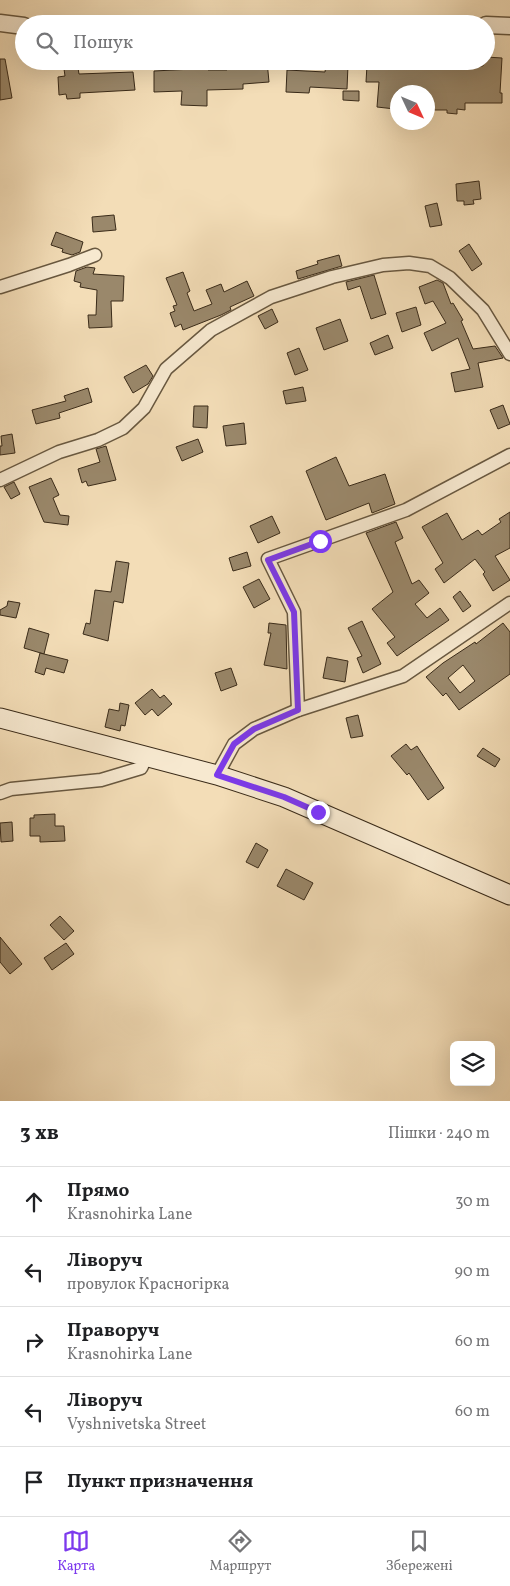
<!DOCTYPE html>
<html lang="uk">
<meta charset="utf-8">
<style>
body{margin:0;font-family:Vollkorn,serif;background:#f6f6f6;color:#202124}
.controls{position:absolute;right:15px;bottom:15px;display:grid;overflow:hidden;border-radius:8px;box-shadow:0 5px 20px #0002}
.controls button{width:45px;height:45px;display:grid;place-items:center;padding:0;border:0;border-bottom:1px solid #e0e0e0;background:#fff;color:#202124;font:25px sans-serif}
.compass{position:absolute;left:390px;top:85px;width:45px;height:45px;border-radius:50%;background:#fff;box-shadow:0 5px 20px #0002;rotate:134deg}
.stop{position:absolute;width:15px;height:15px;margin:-11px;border:4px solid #7c3aed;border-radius:50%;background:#fff}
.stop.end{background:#7c3aed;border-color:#fff;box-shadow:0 1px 5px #0008}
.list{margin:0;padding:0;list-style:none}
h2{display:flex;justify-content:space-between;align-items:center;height:65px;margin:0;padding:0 20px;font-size:21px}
h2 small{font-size:16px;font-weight:400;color:#757577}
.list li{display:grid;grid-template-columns:32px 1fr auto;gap:15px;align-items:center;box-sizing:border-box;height:70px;padding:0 20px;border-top:1px solid #e0e0e0}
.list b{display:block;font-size:19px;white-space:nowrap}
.list p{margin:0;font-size:16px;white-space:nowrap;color:#757577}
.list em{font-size:16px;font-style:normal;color:#757577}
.icon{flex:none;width:28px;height:28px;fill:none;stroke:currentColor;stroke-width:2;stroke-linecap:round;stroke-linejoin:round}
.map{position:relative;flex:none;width:510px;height:1101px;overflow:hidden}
.search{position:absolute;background:#fff;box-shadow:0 5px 20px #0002;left:15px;right:15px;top:15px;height:55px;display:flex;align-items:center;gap:12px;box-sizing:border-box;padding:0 18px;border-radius:28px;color:#757577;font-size:19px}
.sheet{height:415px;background:#fff}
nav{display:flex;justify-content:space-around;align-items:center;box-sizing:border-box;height:70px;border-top:1px solid #e0e0e0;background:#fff;font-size:14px;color:#757577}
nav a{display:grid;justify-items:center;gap:2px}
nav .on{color:#7c3aed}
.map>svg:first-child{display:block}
.building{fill:#9a886b;stroke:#3a2b19;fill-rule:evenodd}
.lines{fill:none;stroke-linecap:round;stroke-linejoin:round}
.minor-casing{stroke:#685840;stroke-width:15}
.tertiary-casing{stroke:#685840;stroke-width:19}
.secondary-casing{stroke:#3a2b19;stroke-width:21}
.minor{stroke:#f7e9d0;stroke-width:12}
.tertiary{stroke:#f7e9d0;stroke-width:16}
.secondary{stroke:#f7e9d0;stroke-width:19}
.route{stroke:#7c3aed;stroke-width:6}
</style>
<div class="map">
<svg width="510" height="1101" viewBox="0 0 510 1101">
<rect width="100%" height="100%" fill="#f3ddb7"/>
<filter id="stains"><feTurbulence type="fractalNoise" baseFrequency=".004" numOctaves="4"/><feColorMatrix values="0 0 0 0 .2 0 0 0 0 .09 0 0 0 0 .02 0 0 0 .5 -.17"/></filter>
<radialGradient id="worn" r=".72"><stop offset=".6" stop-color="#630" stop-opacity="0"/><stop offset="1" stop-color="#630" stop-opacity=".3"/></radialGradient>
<g class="building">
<polygon points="486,57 502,58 500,93 502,93 502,103 465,103 465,110 457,109 457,114 447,113 447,110 428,110 428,92 397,91 395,109 377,107 379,82 366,82 367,65 400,67 400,64 483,66"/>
<polygon points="0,59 5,59 12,98 0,100"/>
<polygon points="244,61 267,61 269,82 243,84 243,89 207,90 207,106 181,105 182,91 154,92 154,71 193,69 193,64 208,63 208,70 227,70 227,65 245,64"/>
<polygon points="326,64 348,65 347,89 310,87 309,93 286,92 287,70 325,72"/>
<polygon points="78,68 79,74 133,72 135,90 80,93 80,98 67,99 66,94 59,95 58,77 65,76 64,69"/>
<polygon points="343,91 359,91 359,101 343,100"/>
<polygon points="479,181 481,199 473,200 474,204 464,205 464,201 457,201 456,184"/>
<polygon points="437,203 442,225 430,227 425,206"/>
<polygon points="114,215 116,230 93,232 92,217"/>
<polygon points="56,232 83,242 80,252 72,255 62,252 63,249 51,245"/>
<polygon points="469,244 482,264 472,271 459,251"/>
<polygon points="339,255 342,266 298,279 296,271 318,264 317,261"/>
<polygon points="87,267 95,268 93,274 124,276 123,301 111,301 112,327 89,328 88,315 96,315 97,290 80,287 81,283 74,281 76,271"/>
<polygon points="183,272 190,291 187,293 194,311 212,304 206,290 221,284 224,292 247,281 254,296 230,307 231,310 221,315 183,330 181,324 175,327 170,313 175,311 173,306 177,305 166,278"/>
<polygon points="374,275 386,314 371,319 360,286 348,290 346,282"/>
<polygon points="437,280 443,283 451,304 453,303 463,320 461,321 473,349 495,346 503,358 478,363 483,387 455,392 451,373 470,369 458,338 432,351 424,333 446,323 433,301 425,304 419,287"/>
<polygon points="416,307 421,325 402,332 396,313"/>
<polygon points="272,309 278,322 265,329 258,316"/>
<polygon points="340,319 348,341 324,350 316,328"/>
<polygon points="388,335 393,348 375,355 370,343"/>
<polygon points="299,348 308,370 295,375 287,353"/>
<polygon points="146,365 153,376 148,384 133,393 124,377"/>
<polygon points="303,387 306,401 286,404 283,391"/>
<polygon points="88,388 92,402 59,413 60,418 36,424 32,410 66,401 64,396"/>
<polygon points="503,405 510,424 498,429 490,410"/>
<polygon points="194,406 208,406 207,428 193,427"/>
<polygon points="244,423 246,444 226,446 223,426"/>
<polygon points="12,434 15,453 0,455 0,446 2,446 1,436"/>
<polygon points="198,439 203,452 182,461 176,447"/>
<polygon points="106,446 116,480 88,486 86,481 82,483 78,469 100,462 96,449"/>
<polygon points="336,457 349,486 385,474 395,504 372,513 369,503 326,520 306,471"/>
<polygon points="51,478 59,495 53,498 60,515 69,516 68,525 44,522 29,487"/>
<polygon points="14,482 20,494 11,499 4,487"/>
<polygon points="510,512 510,548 495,556 510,580 493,591 483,574 485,572 475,559 444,583 435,569 443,563 422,527 447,513 462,540 478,530 482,535 501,522 499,519"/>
<polygon points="272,516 280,533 258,543 250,526"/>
<polygon points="396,522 403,538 395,542 412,584 419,580 429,593 415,604 427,618 440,608 449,620 397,656 387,643 395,637 372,609 393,592 366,533"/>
<polygon points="247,552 251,566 233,571 229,558"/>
<polygon points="116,561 129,563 123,603 114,601 108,641 83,634 86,623 90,624 95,590 111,592"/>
<polygon points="259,579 270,599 254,608 243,587"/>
<polygon points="460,591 471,606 463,612 453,597"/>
<polygon points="8,601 20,603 16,618 0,615 0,610 7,606"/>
<polygon points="362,621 381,664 363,673 357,658 362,656 348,628"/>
<polygon points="269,623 286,625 287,669 264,665 271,633 268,633"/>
<path d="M 503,623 L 510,632 L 510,674 L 459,710 L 446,693 L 443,696 L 426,677 L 443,663 L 475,642 L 476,644 ZM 463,665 L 475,681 L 460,693 L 448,678 Z"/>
<polygon points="29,628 49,634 44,654 24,648"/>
<polygon points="40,653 68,660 64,673 46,668 44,675 35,672"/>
<polygon points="327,657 348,661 345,682 323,678"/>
<polygon points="231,668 237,685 221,691 215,673"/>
<polygon points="152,689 160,698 164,695 172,704 158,716 152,709 145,715 135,703"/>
<polygon points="120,703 129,705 125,726 121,725 120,731 105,727 109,709 119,711"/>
<polygon points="358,715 363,736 351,738 346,718"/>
<polygon points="406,744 411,750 417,746 444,788 428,800 409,773 407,775 391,756"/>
<polygon points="483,748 500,759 495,767 477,756"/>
<polygon points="55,814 55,826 64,826 65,841 40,842 40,836 30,836 30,818 34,818 34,815"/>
<polygon points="12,822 13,841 1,842 0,823"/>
<polygon points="256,843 268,850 258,868 246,862"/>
<polygon points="286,869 313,883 304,900 277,886"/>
<polygon points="60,916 74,931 64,940 50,925"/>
<polygon points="0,937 22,964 10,974 0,962"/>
<polygon points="66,943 74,954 52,970 44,958"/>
</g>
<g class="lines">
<g class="minor-casing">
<g id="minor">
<polyline points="0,287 69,265 95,255"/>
<polyline points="0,480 59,452 98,440 123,428 144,408 166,369 211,330 271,297 332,277 383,265 409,263 430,266 450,278 483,310 510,354"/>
<polyline points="298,710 294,612 268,559 406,510 510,455"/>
<polyline points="217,775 234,744 254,729 298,710 403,676 510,603"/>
<polyline points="0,793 11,789 101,780 141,768 147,756"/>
</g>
</g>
<g class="tertiary-casing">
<g id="tertiary">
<polyline points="0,23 24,26"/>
<polyline points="486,25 510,26"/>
</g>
</g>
<g class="secondary-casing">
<polyline id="secondary" points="0,718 217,775 284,797 510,895"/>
</g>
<use href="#minor" class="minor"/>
<use href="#tertiary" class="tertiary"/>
<use href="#secondary" class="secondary"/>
</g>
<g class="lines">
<polyline class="route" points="318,812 284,797 217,775 234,744 254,729 298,710 294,612 268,560 320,541"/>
</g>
<rect width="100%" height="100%" filter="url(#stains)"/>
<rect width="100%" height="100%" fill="url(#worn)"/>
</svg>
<div class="controls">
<button><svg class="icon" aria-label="layers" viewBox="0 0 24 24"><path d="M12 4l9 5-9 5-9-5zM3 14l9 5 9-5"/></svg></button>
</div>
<svg class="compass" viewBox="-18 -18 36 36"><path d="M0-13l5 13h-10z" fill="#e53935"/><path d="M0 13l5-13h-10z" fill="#757577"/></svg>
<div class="stop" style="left:320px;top:541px"></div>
<div class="stop end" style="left:318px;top:812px"></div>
<div class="search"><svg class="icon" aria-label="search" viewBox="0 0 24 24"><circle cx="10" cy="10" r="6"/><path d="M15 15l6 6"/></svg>Пошук</div>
</div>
<section class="sheet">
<h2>3 хв<small>Пішки · 240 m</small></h2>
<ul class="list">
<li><svg class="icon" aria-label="ahead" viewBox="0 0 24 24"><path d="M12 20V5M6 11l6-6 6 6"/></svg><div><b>Прямо</b><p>Krasnohirka Lane</p></div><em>30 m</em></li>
<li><svg class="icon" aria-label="left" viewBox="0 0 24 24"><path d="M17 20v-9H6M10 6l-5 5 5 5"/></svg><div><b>Ліворуч</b><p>провулок Красногірка</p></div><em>90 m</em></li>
<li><svg class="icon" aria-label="right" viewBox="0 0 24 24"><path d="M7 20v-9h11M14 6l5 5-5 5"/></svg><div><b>Праворуч</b><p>Krasnohirka Lane</p></div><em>60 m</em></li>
<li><svg class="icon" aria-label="left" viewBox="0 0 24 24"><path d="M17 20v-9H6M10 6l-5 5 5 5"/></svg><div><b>Ліворуч</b><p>Vyshnivetska Street</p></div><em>60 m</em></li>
<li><svg class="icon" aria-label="arrive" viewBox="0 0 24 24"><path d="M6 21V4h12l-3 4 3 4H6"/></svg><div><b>Пункт призначення</b></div></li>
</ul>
</section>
<nav>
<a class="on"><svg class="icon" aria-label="map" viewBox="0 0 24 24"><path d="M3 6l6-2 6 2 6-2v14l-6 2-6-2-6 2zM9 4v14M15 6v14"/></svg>Карта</a>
<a><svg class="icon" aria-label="directions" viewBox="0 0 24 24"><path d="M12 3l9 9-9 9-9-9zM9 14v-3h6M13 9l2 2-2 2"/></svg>Маршрут</a>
<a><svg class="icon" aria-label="saved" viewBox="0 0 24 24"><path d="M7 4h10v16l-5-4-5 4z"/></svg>Збережені</a>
</nav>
